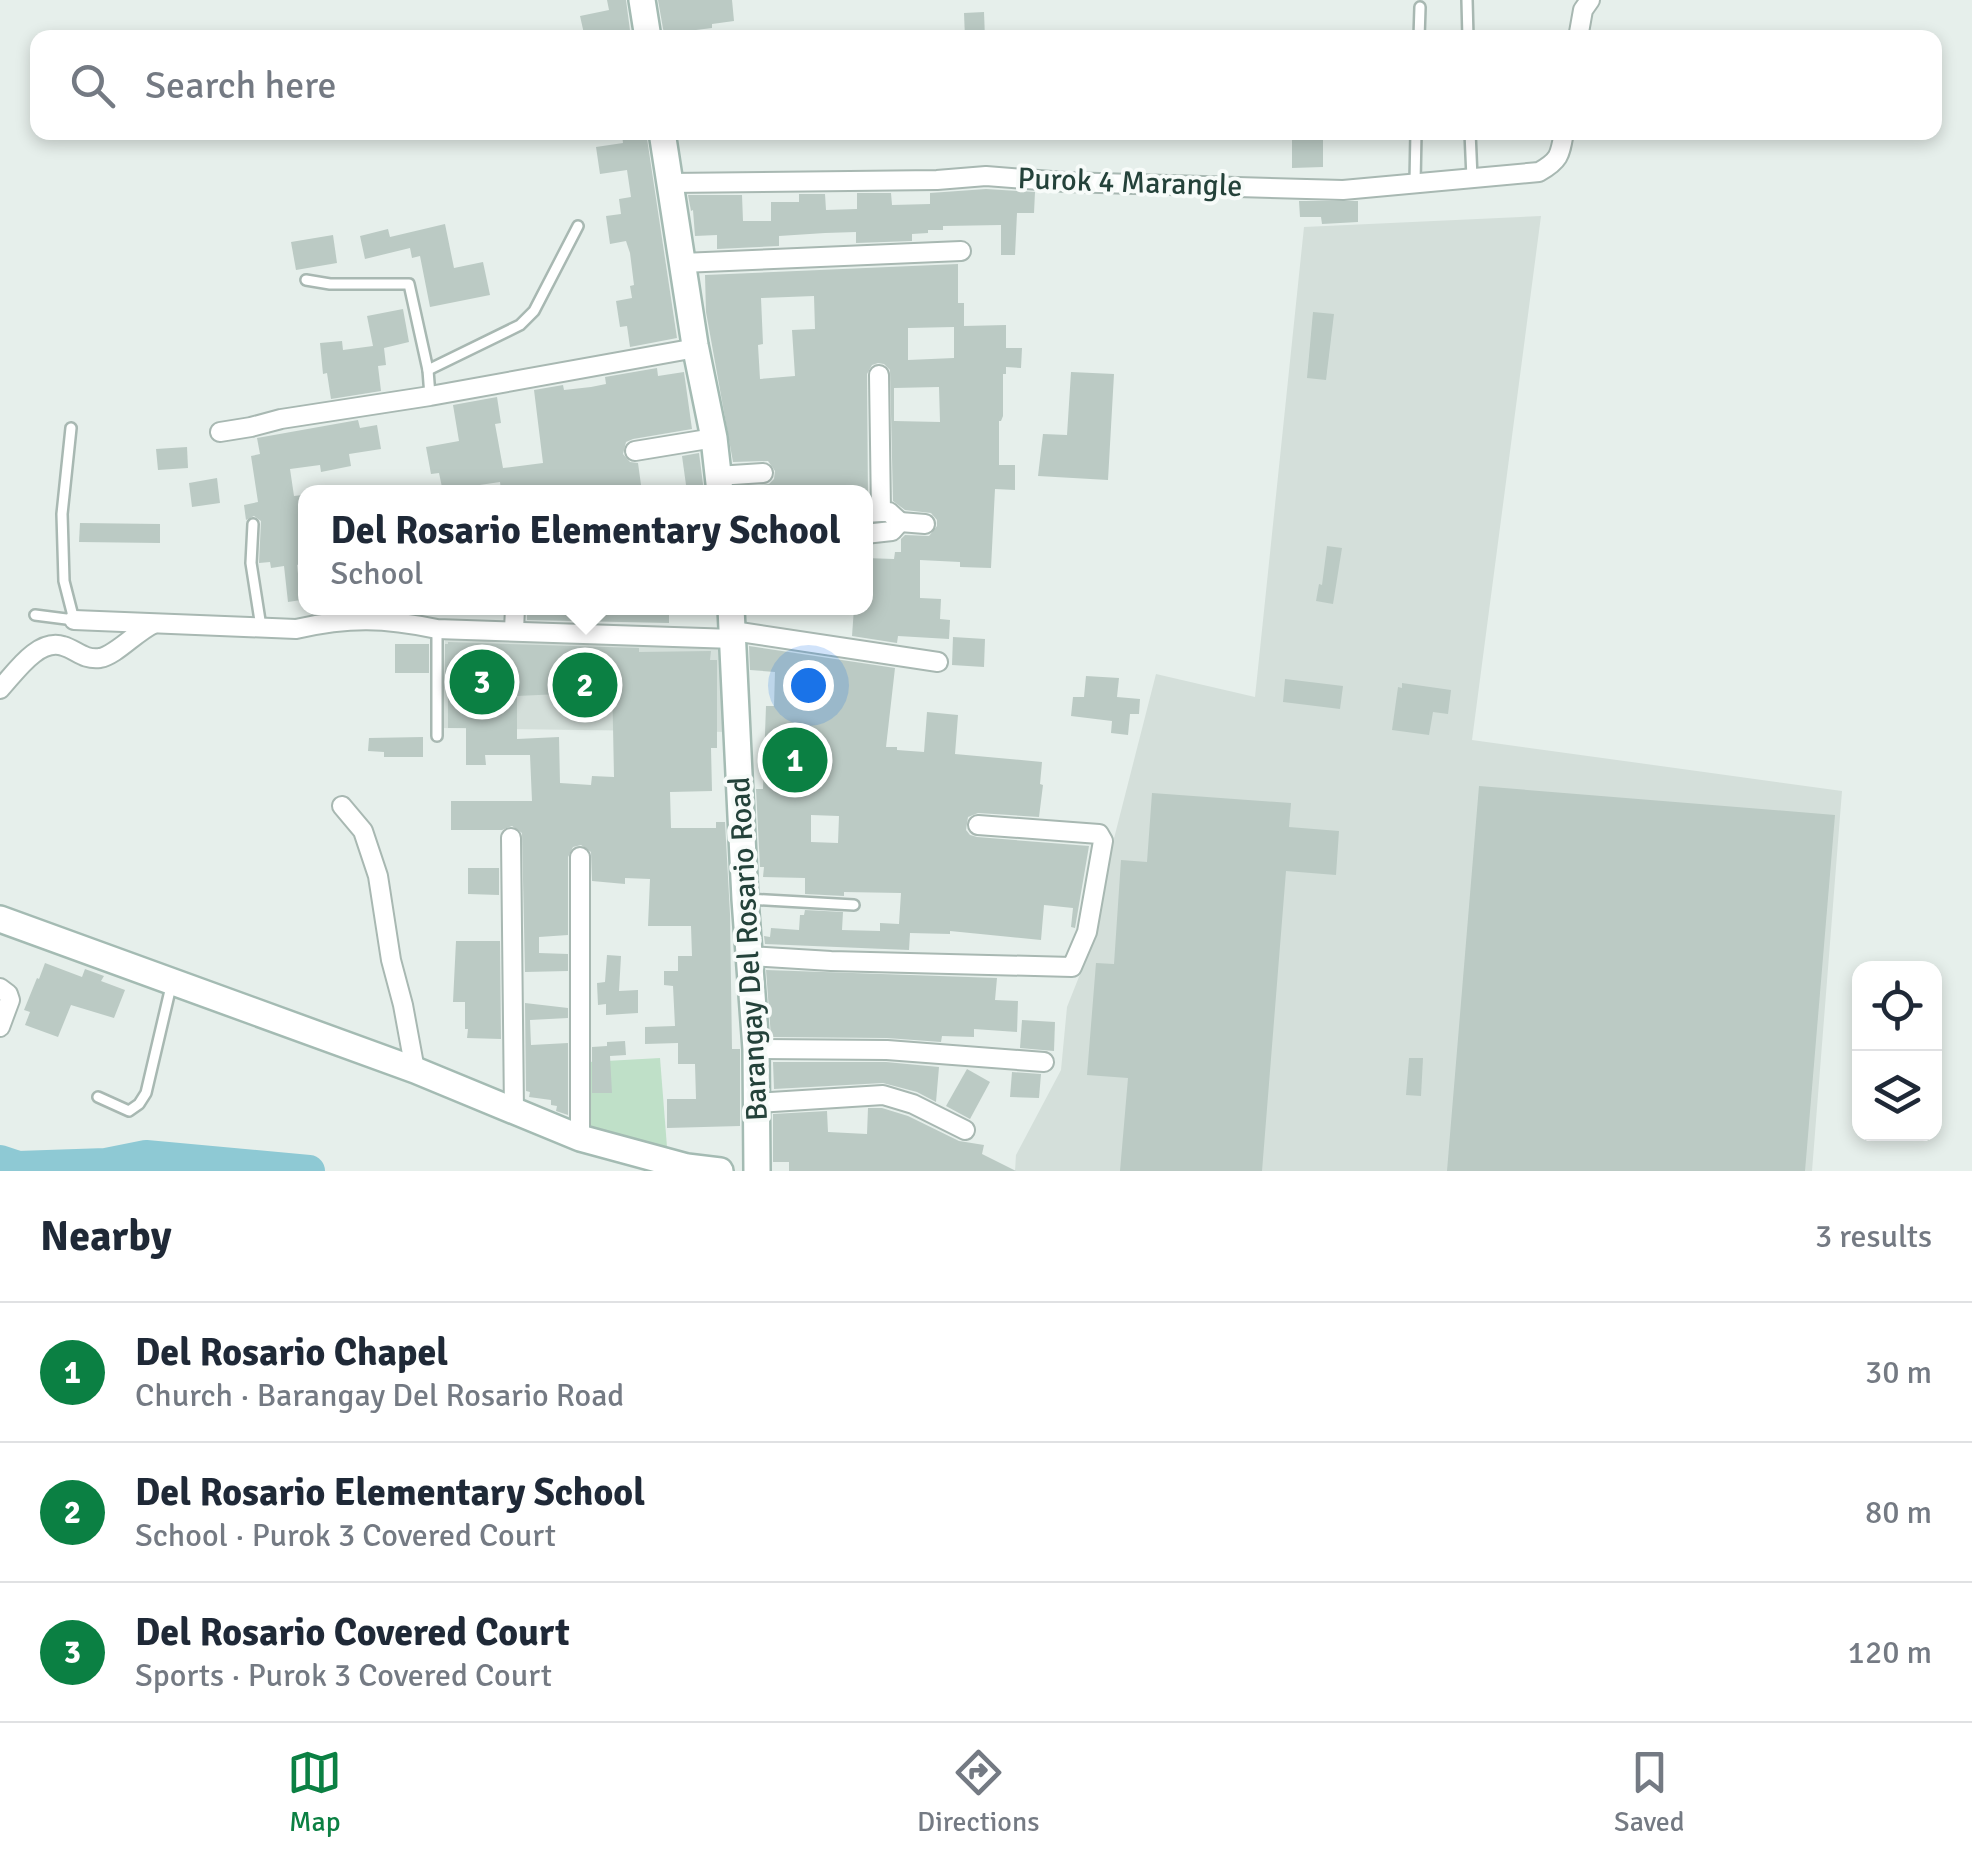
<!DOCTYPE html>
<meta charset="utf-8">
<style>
body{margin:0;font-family:Signika,sans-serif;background:#f6f6f7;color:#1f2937}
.controls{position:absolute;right:30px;bottom:30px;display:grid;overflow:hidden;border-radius:20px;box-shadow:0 5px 15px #0003}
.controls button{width:90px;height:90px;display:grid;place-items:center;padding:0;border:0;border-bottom:2px solid #e0e1e3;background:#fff;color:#1f2937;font:50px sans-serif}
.you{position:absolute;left:808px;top:685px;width:35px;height:35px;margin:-25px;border:8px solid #fff;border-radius:50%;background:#1a73e8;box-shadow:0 0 0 15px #1a73e833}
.badge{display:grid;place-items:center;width:65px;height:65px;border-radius:50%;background:#0b8043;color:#fff;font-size:32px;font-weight:700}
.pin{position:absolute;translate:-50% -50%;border:5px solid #fff;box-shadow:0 2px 10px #0006}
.popup{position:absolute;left:298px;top:485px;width:575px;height:130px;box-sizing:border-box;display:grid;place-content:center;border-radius:20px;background:#fff;filter:drop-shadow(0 2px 8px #0005);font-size:32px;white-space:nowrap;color:#747a83}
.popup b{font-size:38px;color:#1f2937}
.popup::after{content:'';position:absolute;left:50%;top:100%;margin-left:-20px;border:20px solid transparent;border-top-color:#fff}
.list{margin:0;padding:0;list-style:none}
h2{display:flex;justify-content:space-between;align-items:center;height:130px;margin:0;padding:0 40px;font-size:42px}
h2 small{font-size:32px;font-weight:400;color:#747a83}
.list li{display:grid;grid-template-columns:65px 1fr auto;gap:30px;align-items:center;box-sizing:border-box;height:140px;padding:0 40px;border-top:2px solid #e0e1e3}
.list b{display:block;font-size:38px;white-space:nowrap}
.list p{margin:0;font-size:32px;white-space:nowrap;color:#747a83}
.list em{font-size:32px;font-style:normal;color:#747a83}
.icon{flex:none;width:55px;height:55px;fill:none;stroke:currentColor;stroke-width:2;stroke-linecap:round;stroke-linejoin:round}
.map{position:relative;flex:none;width:1972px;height:1171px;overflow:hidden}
.search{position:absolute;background:#fff;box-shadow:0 5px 15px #0003;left:30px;right:30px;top:30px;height:110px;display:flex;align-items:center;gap:25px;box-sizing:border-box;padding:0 35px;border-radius:20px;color:#747a83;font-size:38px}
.sheet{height:550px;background:#fff}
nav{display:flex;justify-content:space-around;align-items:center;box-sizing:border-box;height:140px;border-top:2px solid #e0e1e3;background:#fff;font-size:28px;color:#747a83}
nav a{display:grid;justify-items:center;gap:5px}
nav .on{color:#0b8043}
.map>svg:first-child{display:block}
.built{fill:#d4dfda}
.green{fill:#bfe0c8}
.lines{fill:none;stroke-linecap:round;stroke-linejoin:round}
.river{stroke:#8ec9d4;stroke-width:32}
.building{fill:#bbcac4;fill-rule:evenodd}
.lane-casing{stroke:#a8b8b2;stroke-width:14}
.street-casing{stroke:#a8b8b2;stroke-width:22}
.secondary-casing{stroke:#a4bbb3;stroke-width:30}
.lane{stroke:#fff;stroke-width:9}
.street{stroke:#fff;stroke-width:18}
.secondary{stroke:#fff;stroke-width:25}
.labels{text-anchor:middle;stroke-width:8;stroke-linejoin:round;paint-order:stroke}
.street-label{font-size:30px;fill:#24423a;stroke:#f7fbf9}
</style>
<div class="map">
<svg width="1972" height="1171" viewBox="0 0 1972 1171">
<rect width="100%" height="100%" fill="#e6efeb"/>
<g class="built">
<polygon points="1541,216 1472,740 1842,791 1812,1171 1015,1171 1016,1155 1061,1070 1067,1007 1090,949 1097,905 1156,674 1255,697 1304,227"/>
<polygon points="445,635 724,642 730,732 442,728"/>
</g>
<polygon class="green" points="660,1058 667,1147 589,1129 588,1062"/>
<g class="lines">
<polyline class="river" points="0,1161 18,1167 106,1164 146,1156 309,1171"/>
</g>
<g class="building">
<polygon points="607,0 626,0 631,38 585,38 580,16 609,10"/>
<polygon points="658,0 732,0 734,21 712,24 712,28 664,34"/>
<polygon points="984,12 985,38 965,38 964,13"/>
<polygon points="632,132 646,132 677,338 630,347 627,326 620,327 616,301 632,298 630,286 634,285 630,253 626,241 610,244 606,216 621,214 619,199 631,197 627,170 600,174 596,147 623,143 622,134"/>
<polygon points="1323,136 1323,167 1292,168 1292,137"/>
<polygon points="986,189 1035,192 1034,213 1017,213 1015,255 1001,255 1001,225 943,226 943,230 928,230 928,233 912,234 912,241 856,243 856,232 825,233 779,236 779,246 717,249 717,235 695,236 693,210 691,211 688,195 742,195 743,221 771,221 771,202 799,202 799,194 825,194 826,210 857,209 857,193 891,193 892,205 930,204 930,193"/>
<polygon points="1299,201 1358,201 1358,222 1322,224 1321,217 1300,217"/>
<polygon points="445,224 454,268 483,262 490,295 430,307 420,256 412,258 410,248 365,259 360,236 388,229 390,237"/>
<polygon points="333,235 337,263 296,270 291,242"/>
<path d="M 958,264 L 958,303 L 964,303 L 964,326 L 1006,325 L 1006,348 L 1022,348 L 1021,368 L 1006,367 L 1006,374 L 1003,374 L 1003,416 L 1001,421 L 999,421 L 999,465 L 1015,465 L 1015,490 L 995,489 L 991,568 L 960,567 L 960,562 L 920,560 L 920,598 L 941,599 L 940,619 L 950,620 L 949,639 L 898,636 L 897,643 L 852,636 L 854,608 L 865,608 L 865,558 L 894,559 L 895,552 L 901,552 L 901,539 L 905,535 L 929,536 L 937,526 L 937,520 L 931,513 L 905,510 L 893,501 L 890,370 L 884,364 L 878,363 L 872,365 L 867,374 L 868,500 L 865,500 L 865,492 L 736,492 L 736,487 L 769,484 L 774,479 L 775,471 L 768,461 L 733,462 L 706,312 L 705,275 ZM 814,296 L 815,329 L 792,330 L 795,376 L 760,379 L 758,345 L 763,344 L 761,298 ZM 954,327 L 954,358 L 908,360 L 908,328 ZM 939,387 L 940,422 L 894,421 L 894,388 Z"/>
<polygon points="403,309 409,342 384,348 386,365 378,366 381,391 331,399 327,373 323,374 320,343 342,341 343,350 373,346 367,316"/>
<polygon points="1313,312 1334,314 1326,380 1307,378"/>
<polygon points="657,368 658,376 684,372 692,429 633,439 626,442 623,454 630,462 638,463 642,492 610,492 610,491 512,492 512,488 501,490 500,482 466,487 467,492 443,492 439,473 431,474 426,447 459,441 453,405 497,397 501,423 495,424 503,468 543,463 534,390 563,385 564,390 591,387 606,384 605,377"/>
<polygon points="1071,372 1114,374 1108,480 1038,476 1043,434 1067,435"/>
<polygon points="358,420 360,428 377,425 381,449 349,454 351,466 321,472 320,465 290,469 294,496 303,495 305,562 297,565 301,600 288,602 284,566 271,568 270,562 259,563 261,521 254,516 246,520 244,505 258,502 251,456 260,454 257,438"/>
<polygon points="187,447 188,468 158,470 156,449"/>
<polygon points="699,453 704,492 687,492 682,456"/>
<polygon points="217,478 220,503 192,507 189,483"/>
<polygon points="80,523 160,524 160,543 79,542"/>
<polygon points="1327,546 1342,548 1333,604 1316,601 1319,584 1322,585"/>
<polygon points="527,608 669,608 669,623 527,620"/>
<polygon points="953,637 985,639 984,667 952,665"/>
<path d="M 448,642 L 639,648 L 639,652 L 711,651 L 710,660 L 717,660 L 717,748 L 711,748 L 712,791 L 670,792 L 671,828 L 716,828 L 716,822 L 725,822 L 730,914 L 732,1049 L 740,1049 L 740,1126 L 667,1128 L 667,1099 L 696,1099 L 695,1064 L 678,1064 L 678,1043 L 645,1044 L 645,1027 L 675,1026 L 673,986 L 664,985 L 664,971 L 678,971 L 678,956 L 692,956 L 691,926 L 648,926 L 650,879 L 625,878 L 625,884 L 592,881 L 591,852 L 581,845 L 573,847 L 568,857 L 568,935 L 539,937 L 539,953 L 568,954 L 568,971 L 525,972 L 522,833 L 512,826 L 502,830 L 451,830 L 451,801 L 532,801 L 530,755 L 485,755 L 486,765 L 466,765 L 466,728 L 448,728 L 448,674 L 445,674 L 445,644 L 448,644 ZM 560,676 L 612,677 L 614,777 L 592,776 L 591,785 L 560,783 L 559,737 L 517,739 L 517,696 L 560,694 Z"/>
<rect x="395" y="644" width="34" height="29"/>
<path d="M 749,646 L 895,668 L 886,747 L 897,747 L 897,750 L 924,752 L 927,712 L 958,715 L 955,754 L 1042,762 L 1040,784 L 1043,785 L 1039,817 L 978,813 L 968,817 L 966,830 L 970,835 L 977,837 L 1089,846 L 1075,928 L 1071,927 L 1073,908 L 1044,905 L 1041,940 L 950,931 L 950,934 L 910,933 L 909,950 L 765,944 L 764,936 L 770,937 L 771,928 L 799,930 L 800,915 L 804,915 L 805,910 L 843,912 L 842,930 L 880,931 L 880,923 L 899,924 L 901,893 L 844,892 L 844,896 L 805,894 L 805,878 L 763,877 L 764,867 L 760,867 L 756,789 L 763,789 L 766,706 L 774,706 L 775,672 L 750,670 ZM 811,815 L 839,816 L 838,843 L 811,842 Z"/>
<polygon points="1086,676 1119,678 1117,697 1140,699 1139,714 1130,714 1128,735 1111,733 1112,721 1071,716 1073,697 1084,697"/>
<polygon points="1285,679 1343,686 1340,709 1283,702"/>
<polygon points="1402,683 1451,690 1448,714 1433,712 1429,735 1392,730 1398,687 1402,688"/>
<polygon points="423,737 423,757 384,757 384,752 368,751 369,738"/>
<polygon points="1479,786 1835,815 1805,1171 1447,1171"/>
<polygon points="1152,793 1291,803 1289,827 1339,831 1336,875 1286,871 1262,1171 1120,1171 1128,1078 1087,1075 1096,963 1114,964 1121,860 1147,862"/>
<polygon points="468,868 499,868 499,895 468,894"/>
<polygon points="456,941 500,941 501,1039 467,1038 468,1029 465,1029 465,1002 453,1002"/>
<polygon points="607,955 621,956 619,991 638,990 638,1013 606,1015 606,1004 598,1005 597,983 605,982"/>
<polygon points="45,963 82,977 85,969 104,976 101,981 125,990 114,1018 71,1005 58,1037 25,1025 30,1012 24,1010 37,978 39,979"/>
<polygon points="766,970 997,978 995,1000 1018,1001 1017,1032 974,1029 974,1037 942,1036 941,1042 887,1038 771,1037"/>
<polygon points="525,1003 568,1008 568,1018 530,1020 531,1045 568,1043 568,1115 556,1111 557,1106 551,1105 551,1100 529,1097 530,1092 526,1091"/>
<polygon points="1022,1020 1055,1022 1054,1051 1020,1048"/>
<polygon points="625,1041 626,1055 610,1056 612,1093 592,1093 592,1047 607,1046 607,1042"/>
<polygon points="1409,1058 1423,1058 1421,1096 1406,1095"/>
<polygon points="773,1062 886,1062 939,1067 936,1102 917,1092 883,1083 774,1089"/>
<polygon points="967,1069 990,1082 970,1119 946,1106"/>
<polygon points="1012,1072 1041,1074 1039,1098 1010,1097"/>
<polygon points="868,1108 882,1108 908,1116 959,1141 984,1145 982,1154 1016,1171 789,1171 789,1162 773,1162 773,1114 827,1111 828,1132 867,1134"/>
</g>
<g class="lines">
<g class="lane-casing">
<g id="lane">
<polyline points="1467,0 1468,38"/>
<polyline points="1419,38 1420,7"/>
<polyline points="1470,132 1472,178"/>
<polyline points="1415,183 1416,132"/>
<polyline points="306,280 330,284 409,284 428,370 430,396"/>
<polyline points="428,370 520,325 534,311 578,226"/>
<polyline points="253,524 251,563 261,627"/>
<polyline points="35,615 74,620 64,581 62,514 71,428"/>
<polyline points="437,629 437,736"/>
<polyline points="748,899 854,905"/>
<polyline points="98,1097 129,1111 139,1104 146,1093 172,982"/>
</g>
</g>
<g class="street-casing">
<g id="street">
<polyline points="1578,38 1583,10 1590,0"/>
<path d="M 669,183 L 937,180 L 986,176 L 1065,182 L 1343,190 L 1539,172 C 1560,160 1560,155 1564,132"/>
<polyline points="682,263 961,251"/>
<polyline points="220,432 251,427 281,419 430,396 696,348"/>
<polyline points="635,451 714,438"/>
<polyline points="717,476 763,473"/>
<polyline points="865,513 881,512 879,375"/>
<polyline points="900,522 925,524"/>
<polyline points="865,534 892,531 900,522 889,512 881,512"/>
<path d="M 74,620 L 296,629 C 350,617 384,618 437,629 L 734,639"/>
<polyline points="514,630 515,608"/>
<polyline points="733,631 938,662"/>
<path d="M 0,689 C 15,673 38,638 63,646 C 77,650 83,660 100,658 C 116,655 136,632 153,624"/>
<polyline points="342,806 363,831 378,876 391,960 403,1005 415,1070"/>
<polyline points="511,838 514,1112"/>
<polyline points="749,956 831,961 1072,967 1087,932 1103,841 1099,834 978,825"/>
<polyline points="0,988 8,994 10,1000 0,1027"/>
<polyline points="756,1049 887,1050 1044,1062"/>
<polyline points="756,1103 883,1095 913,1104 965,1130"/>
<polyline points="580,1138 580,857"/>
</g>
</g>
<g class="secondary-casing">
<g id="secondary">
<polyline points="642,0 648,38"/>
<polyline points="662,132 695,345 714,438 720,492"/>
<polyline points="731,608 745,899 756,1049 757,1171"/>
<polyline points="0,919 415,1070 580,1138 687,1167 720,1171"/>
</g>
</g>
<use href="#lane" class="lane"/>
<use href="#street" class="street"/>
<use href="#secondary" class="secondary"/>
</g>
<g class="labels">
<g class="street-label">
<text transform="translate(1130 182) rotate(2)" y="10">Purok 4 Marangle</text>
<text transform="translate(748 949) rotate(-93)" y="10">Barangay Del Rosario Road</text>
</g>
</g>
</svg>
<div class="controls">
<button><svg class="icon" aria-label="locate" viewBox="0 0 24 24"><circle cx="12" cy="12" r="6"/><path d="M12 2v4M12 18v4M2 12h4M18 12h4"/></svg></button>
<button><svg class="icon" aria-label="layers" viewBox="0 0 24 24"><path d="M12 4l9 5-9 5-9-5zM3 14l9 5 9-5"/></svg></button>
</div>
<div class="you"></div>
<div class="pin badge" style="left:795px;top:760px">1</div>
<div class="pin badge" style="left:585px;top:685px">2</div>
<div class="popup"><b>Del Rosario Elementary School</b>School</div>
<div class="pin badge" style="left:482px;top:682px">3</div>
<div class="search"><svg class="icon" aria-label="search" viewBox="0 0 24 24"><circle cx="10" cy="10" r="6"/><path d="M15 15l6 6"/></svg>Search here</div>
</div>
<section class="sheet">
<h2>Nearby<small>3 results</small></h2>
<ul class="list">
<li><span class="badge">1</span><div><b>Del Rosario Chapel</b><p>Church · Barangay Del Rosario Road</p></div><em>30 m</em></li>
<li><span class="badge">2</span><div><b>Del Rosario Elementary School</b><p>School · Purok 3 Covered Court</p></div><em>80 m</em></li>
<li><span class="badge">3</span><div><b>Del Rosario Covered Court</b><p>Sports · Purok 3 Covered Court</p></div><em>120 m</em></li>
</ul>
</section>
<nav>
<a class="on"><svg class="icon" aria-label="map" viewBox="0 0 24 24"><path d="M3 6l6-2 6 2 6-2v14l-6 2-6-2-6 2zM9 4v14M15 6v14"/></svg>Map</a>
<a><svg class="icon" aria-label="directions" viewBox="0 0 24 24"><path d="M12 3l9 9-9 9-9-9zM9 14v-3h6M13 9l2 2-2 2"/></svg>Directions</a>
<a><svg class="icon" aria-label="saved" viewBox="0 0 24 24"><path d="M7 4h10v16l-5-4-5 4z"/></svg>Saved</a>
</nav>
